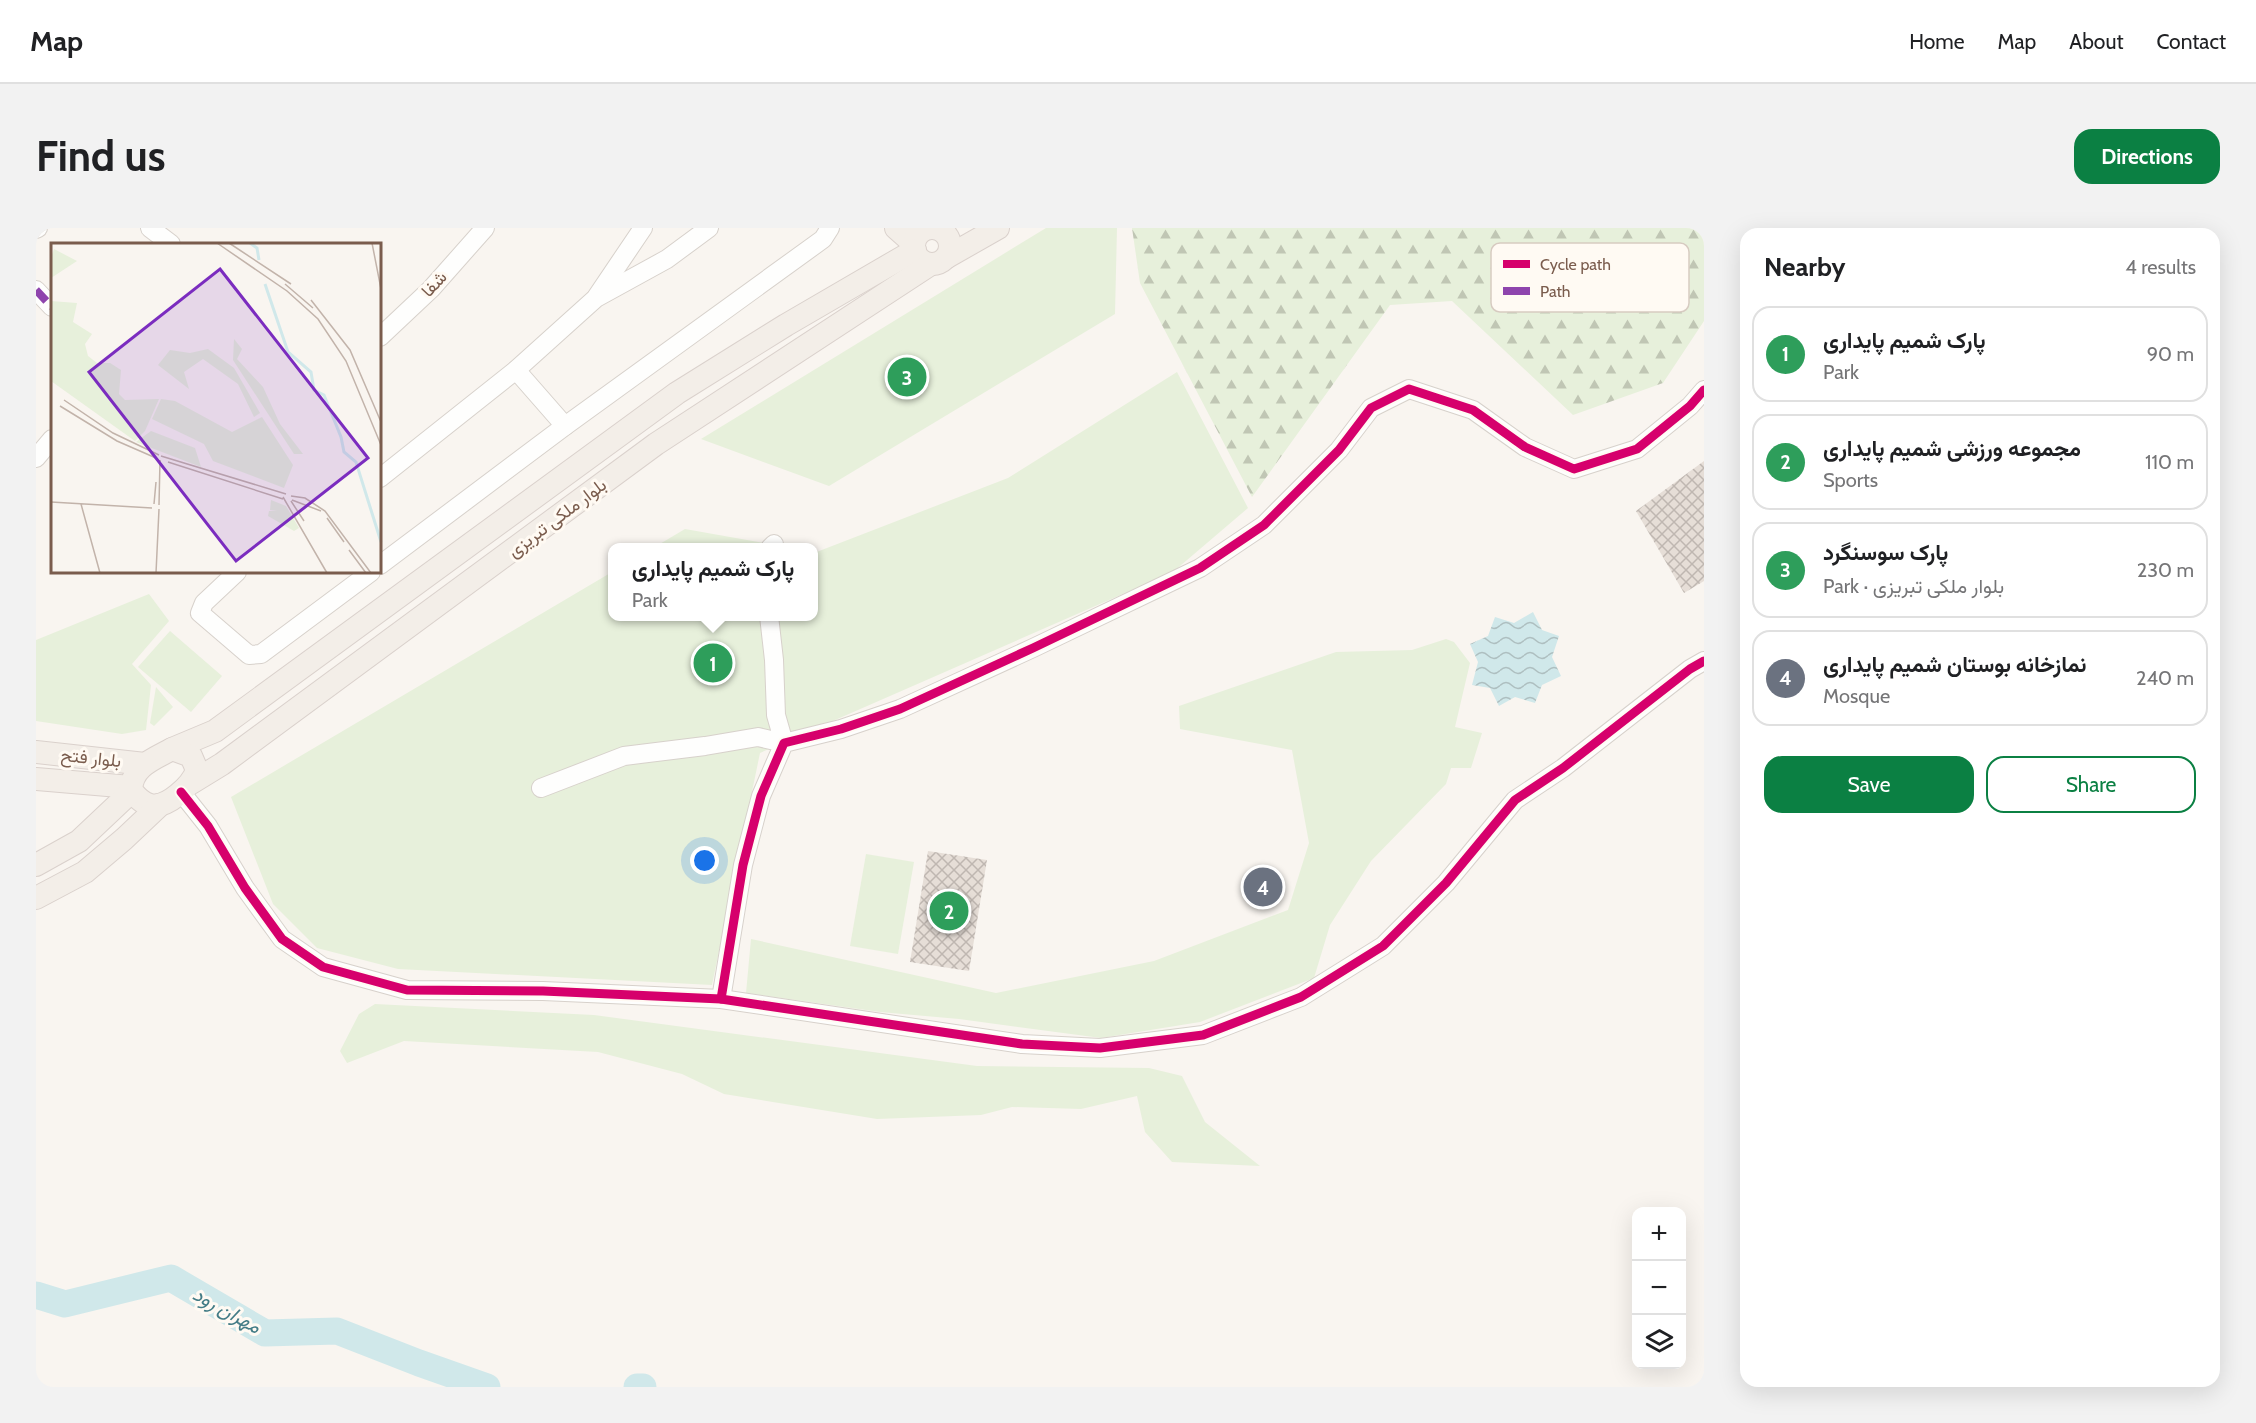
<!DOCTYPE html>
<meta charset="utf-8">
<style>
body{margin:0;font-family:Cabin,Vazirmatn,sans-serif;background:#f2f2f2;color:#202124}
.controls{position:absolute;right:18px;bottom:18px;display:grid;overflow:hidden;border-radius:12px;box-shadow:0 6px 24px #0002}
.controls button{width:54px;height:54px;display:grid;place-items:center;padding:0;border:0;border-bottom:2px solid #e0e0e0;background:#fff;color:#202124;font:30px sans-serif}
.you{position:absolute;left:669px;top:633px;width:21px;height:21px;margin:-15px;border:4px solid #fff;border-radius:50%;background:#1a73e8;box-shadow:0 0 0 9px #1a73e833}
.badge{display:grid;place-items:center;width:39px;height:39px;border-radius:50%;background:#0b8043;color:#fff;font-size:20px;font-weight:700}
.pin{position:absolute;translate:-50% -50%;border:3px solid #fff;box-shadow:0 2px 6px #0006}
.popup{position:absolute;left:572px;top:315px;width:210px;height:78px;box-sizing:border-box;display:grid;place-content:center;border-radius:12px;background:#fff;filter:drop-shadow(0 2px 4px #0005);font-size:20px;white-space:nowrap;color:#757577}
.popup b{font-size:22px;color:#202124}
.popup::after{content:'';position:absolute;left:50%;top:100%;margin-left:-12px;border:12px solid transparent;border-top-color:#fff}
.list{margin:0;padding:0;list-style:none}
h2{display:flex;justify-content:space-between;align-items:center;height:78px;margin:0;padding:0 24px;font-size:26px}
h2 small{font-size:20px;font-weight:400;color:#757577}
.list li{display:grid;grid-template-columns:39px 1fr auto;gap:18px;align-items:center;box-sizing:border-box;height:96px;margin:0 12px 12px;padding:0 12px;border:2px solid #e0e0e0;border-radius:18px}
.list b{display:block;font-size:22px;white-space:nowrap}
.list p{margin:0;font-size:20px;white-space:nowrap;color:#757577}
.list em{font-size:20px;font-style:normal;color:#757577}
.actions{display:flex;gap:12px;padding:18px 24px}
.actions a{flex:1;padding:14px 0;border:2px solid #0b8043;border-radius:18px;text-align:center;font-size:21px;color:#0b8043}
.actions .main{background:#0b8043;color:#fff}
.icon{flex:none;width:33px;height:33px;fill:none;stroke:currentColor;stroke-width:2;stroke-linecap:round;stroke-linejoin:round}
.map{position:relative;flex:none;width:1668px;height:1159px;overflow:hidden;border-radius:18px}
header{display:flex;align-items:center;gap:36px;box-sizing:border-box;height:84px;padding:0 30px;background:#fff;border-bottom:2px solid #e0e0e0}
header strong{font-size:28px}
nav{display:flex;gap:33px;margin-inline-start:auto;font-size:21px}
.intro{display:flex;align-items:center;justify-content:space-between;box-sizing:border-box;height:144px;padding:0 36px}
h1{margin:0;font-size:42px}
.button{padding:15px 27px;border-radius:18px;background:#0b8043;color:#fff;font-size:21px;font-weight:700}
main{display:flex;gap:36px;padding:0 36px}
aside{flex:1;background:#fff;border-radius:18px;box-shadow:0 6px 24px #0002}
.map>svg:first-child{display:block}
.forest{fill:url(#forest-firs)}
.green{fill:#e7f0db}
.water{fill:url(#water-waves)}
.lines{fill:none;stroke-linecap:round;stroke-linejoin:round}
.river{stroke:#d0e8ea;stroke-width:27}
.building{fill:url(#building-cross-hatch)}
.minor-casing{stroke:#d7d1cb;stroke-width:20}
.major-casing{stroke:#dad1cc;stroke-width:24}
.minor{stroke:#fefefd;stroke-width:18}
.major{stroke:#f3eee8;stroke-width:22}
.quiet{stroke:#8e44ad;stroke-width:8;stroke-dasharray:15 8;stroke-linecap:butt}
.cycleway-casing{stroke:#fffaf3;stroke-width:13}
.cycleway{stroke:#d6006c;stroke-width:9}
.labels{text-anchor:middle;stroke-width:6;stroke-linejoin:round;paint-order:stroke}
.street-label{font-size:18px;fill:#7a5c4d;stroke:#fffaf3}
.water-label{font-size:20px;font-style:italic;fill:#437c86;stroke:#fffaf3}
.inset-river{fill:none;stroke:#d0e8ea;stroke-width:3}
.inset-road{fill:none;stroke:#c2b3aa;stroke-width:1.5}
.view{fill:#7b2cbf;fill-opacity:0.15;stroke:#7b2cbf;stroke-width:3}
.inset-edge{fill:none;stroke:#7a5c4d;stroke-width:3}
.key{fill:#fffaf3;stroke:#d7cbc1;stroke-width:1.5}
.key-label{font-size:16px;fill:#7a5c4d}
</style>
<header>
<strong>Map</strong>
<nav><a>Home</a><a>Map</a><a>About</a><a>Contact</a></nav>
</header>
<div class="intro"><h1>Find us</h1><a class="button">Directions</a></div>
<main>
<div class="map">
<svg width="1668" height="1159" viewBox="0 0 1668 1159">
<defs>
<pattern id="forest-firs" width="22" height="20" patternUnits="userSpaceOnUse" patternTransform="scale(1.5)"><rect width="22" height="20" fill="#e7f0db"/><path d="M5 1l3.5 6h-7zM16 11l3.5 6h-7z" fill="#c0c6b4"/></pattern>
<pattern id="water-waves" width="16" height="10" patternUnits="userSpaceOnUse" patternTransform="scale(1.5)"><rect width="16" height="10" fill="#d0e8ea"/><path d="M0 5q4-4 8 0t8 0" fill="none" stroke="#aebfc0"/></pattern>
<pattern id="building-cross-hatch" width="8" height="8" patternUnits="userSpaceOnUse" patternTransform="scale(1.5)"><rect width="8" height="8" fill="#e6ded7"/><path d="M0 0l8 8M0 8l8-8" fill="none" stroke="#bfb7b1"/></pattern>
</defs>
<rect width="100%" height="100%" fill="#f9f5f0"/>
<polygon class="forest" points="1096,0 1668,0 1668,93 1627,155 1537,187 1416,73 1354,77 1216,269 1104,55"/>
<g class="green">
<polygon points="1010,0 1081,0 1079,86 793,258 665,211"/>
<polygon points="1141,144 1212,280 1137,344 724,525 676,757 362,741 281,720 237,676 195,569 576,344 576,388 777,388 778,325 972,250"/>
<polygon points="649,301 750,319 617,320"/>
<polygon points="113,366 133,393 96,436 115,457 110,502 86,506 0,493 0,412"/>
<polygon points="134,403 186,448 155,484 102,439"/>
<polygon points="1410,411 1418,414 1434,435 1419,499 1446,505 1435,540 1415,540 1410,556 1335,633 1294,697 1278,750 1164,794 1065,810 923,791 844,784 710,765 715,711 960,765 1118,733 1252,682 1273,615 1256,522 1144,501 1143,478 1300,424 1376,422"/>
<polygon points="120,459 137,479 118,498 114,495"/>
<polygon points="830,626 878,634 862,726 814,718"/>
<polygon points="339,776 558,787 941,838 1113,840 1146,848 1169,894 1224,938 1136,934 1109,904 1101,868 1045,881 976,879 945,887 841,891 688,866 646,846 562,824 368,813 311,835 304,823 323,786"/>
</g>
<polygon class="water" points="1497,384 1506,402 1523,408 1516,429 1525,448 1506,457 1499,475 1479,469 1463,478 1454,460 1436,457 1442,434 1434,416 1452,408 1459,389 1478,395"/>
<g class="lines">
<g class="river">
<polyline points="0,1067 29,1076 135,1050 229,1105 301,1103 383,1135 451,1159"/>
<polyline points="601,1159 607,1159"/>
</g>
</g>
<g class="building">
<polygon points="1668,233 1668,353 1648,365 1600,283"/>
<polygon points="892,623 951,632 933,743 874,734"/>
</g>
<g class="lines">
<g class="minor-casing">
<g id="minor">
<polyline points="114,0 135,16"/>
<polyline points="0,1 2,0"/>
<polyline points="0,62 16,79"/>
<polyline points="561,68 607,0"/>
<polyline points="344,109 395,61 449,0"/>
<polyline points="480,142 529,198"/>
<polyline points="0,230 16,211"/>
<polyline points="344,250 480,142 560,70 631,31 673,0"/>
<polyline points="734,320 738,316"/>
<polyline points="344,337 529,198 787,11 794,0"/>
<polyline points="201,344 168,375 164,385 213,427 225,426 335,344"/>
<polyline points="505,560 588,528 669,518 722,509 748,515 740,487 738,432 733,388"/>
<polyline points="145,564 172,598 209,660 246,711 287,739 371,762 507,763 685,771 986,816 1064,820 1167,807 1265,769 1347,718 1410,655 1479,572 1527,540 1654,441 1668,433"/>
<polyline points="685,771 707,637 725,568 748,515 805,501 864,481 997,420 1164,340 1228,297 1303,222 1335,180 1373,161 1437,182 1489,219 1538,241 1601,221 1654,178 1668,162"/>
</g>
</g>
<g class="major-casing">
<g id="major">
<polyline points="860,0 878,16"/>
<circle cx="896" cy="18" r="18"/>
<polyline points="911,29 962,0"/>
<polyline points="136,521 179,503 641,165 750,97 879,22"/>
<path d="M 136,521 L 155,528 L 161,542 C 156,557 131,581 114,577 C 105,575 100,568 95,562 C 96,538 118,531 136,521 Z"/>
<polyline points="0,524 109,536"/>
<polyline points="0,551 95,559"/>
<polyline points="155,555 186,536 620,216 895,36"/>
<polyline points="0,637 43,613 96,563"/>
<polyline points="0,670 49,644 88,611 124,577"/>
</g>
</g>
<use href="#minor" class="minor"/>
<use href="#major" class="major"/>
<polyline class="quiet" points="0,62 16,79"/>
<g class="cycleway-casing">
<g id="cycleway">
<polyline points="145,564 172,598 209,660 246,711 287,739 371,762 507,763 685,771 986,816 1064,820 1167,807 1265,769 1347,718 1410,655 1479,572 1527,540 1654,441 1668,433"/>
<polyline points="685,771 707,637 725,568 748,515 805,501 864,481 997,420 1164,340 1228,297 1303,222 1335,180 1373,161 1437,182 1489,219 1538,241 1601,221 1654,178 1668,162"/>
</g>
</g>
<use href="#cycleway" class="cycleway"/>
</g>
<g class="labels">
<g class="street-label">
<text transform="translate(398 56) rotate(-47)" y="6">شفا</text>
<text transform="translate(521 290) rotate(-37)" y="6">بلوار ملکى تبریزى</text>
<text transform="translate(55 530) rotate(6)" y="6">بلوار فتح</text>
</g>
<g class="water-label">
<text transform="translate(191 1082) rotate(29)" y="7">مهران رود</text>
</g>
</g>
<g transform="translate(15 15)">
<rect width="330" height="330" fill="#f9f5f0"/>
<path d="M 3,6 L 26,18 L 0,35 L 0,14 ZM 0,58 L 26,60 L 22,79 L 41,91 L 34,101 L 37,113 L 46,120 L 59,120 L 70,127 L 68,151 L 74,157 L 108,156 L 94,188 L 84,198 L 0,138 Z" fill="#e7f0db"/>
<path d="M 183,96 L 191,106 L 186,116 L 212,144 L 229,181 L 252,211 L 243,211 L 182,117 ZM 157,106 L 183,125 L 209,170 L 203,174 L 187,141 L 152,116 L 133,129 L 138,146 L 107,122 L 119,107 L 139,110 ZM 110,156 L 124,158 L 181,189 L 211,174 L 242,222 L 233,245 L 162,218 L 153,201 L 101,176 ZM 100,188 L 144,205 L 150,224 L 85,199 ZM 220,257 L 235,263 L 248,285 L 243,288 L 217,273 L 218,268 L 226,268 L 219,267 Z" fill="#e7f0db"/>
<path class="inset-river" d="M 199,0 L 206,5 L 208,17M 214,41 L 237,109 L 260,129 L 263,147 L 273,152 L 290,194 L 293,209 L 305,219 L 330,299"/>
<path class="inset-road" d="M 166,0 L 236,48 L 267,76 L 295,118 L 330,202M 178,0 L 240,41M 321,0 L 330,46M 234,41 L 262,65M 260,57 L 299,107 L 330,179M 13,157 L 62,190 L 108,212M 9,163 L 66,198 L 105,215M 110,213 L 235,251M 117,219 L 232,256M 240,253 L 254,255 L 274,268 L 320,330M 232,254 L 276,330M 241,257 L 270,268M 240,258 L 253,278M 0,259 L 101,265M 30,261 L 49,330M 103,261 L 105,239M 108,262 L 109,217M 276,275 L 293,299M 298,307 L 315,330M 105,330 L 108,266"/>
<path class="view" d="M 169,26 L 317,215 L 185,318 L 38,129 Z"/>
<rect width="330" height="330" class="inset-edge"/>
</g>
<rect x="1455" y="15" width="198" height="69" rx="9" class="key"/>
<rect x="1467" y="32" width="27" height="8" fill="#d6006c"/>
<rect x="1467" y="59" width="27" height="8" fill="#8e44ad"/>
<g class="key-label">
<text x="1504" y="42">Cycle path</text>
<text x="1504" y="69">Path</text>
</g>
</svg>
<div class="controls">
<button>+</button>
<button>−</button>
<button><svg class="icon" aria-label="layers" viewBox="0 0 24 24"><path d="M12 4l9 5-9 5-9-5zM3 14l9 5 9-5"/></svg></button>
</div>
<div class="you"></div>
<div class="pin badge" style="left:677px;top:435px;background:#2e9e5b">1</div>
<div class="popup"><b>پارک شمیم پایداری</b>Park</div>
<div class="pin badge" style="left:913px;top:683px;background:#2e9e5b">2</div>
<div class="pin badge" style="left:871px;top:149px;background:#2e9e5b">3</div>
<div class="pin badge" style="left:1227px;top:659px;background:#6b7280">4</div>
</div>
<aside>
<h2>Nearby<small>4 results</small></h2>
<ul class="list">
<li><span class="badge" style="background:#2e9e5b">1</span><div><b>پارک شمیم پایداری</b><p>Park</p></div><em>90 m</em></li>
<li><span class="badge" style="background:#2e9e5b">2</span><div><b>مجموعه ورزشی شمیم پایداری</b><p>Sports</p></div><em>110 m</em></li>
<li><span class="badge" style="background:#2e9e5b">3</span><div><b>پارک سوسنگرد</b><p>Park · بلوار ملکى تبریزى</p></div><em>230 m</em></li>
<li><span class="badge" style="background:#6b7280">4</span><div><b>نمازخانه بوستان شمیم پایداری</b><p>Mosque</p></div><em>240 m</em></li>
</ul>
<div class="actions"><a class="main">Save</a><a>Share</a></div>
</aside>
</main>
